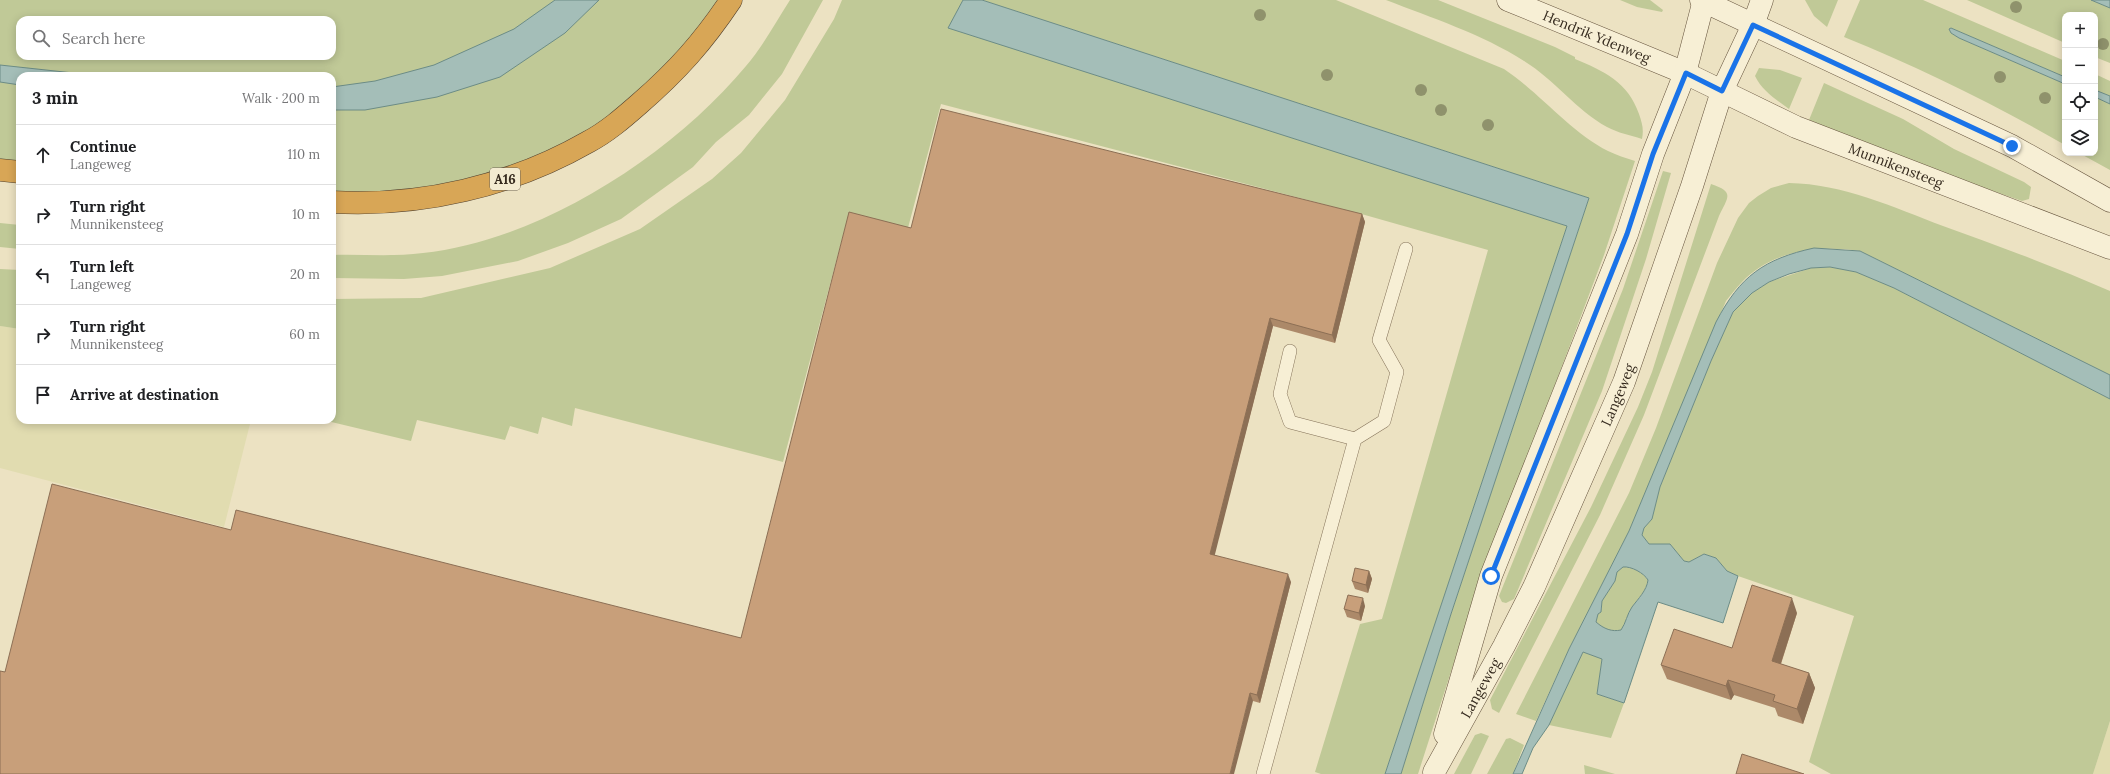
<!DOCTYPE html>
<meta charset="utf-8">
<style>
body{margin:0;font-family:Lora,serif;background:#f2f2f2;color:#202124}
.controls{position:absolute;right:12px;top:12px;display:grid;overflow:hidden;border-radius:8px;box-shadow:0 2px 10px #0003}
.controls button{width:36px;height:36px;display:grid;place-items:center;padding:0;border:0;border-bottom:1px solid #e0e0e0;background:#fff;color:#202124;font:20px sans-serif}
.stop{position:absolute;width:12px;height:12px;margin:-9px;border:3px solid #1a73e8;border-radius:50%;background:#fff}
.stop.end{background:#1a73e8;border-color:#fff;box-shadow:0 1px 4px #0008}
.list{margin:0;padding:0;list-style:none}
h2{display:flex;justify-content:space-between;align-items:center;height:52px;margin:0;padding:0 16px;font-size:17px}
h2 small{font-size:13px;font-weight:400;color:#757577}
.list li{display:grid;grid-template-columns:26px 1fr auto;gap:12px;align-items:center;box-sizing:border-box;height:60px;padding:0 16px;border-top:1px solid #e0e0e0}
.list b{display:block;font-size:15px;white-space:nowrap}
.list p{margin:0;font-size:13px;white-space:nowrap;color:#757577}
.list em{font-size:13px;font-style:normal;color:#757577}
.icon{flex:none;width:22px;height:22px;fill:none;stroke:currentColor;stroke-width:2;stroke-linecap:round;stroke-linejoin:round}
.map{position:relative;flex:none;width:2110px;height:774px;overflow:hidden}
.search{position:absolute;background:#fff;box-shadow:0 2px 10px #0003;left:16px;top:16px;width:320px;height:44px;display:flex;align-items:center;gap:10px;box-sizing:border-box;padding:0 14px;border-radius:12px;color:#757577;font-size:15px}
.panel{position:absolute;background:#fff;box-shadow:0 2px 10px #0003;left:16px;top:72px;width:320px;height:352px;border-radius:12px}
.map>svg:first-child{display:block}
.farmland{fill:#e1dcb0}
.green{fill:#c0c997;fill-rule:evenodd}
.water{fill:#a4beb8;stroke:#6c8c86;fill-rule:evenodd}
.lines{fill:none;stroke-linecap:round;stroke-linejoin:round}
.lane-casing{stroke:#85735a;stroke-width:14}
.secondary-casing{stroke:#66543e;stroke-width:23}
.highway-casing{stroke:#52412e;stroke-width:23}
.lane{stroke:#f7efd5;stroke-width:13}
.secondary{stroke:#f7efd5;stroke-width:22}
.highway{stroke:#d8a656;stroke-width:22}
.tree{fill:#8f926c}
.wall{fill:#ac8969}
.shaded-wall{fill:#8c6f55}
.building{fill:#c89f7a;stroke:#8c6f55}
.route{stroke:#1a73e8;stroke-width:5}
.labels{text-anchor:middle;stroke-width:3;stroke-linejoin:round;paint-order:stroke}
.shield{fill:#f3ebd1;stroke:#6e6454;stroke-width:1}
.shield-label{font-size:13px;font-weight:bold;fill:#352a1e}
.street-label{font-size:14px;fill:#352a1e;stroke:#f3ebd1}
</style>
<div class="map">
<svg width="2110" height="774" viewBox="0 0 2110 774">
<rect width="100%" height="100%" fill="#ece2c2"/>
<g class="farmland">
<polygon points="0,326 20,329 20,420 251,420 224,527 0,468"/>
<polygon points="2110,721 2110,774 2093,774"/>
</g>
<g class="green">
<path d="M 0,0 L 718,0 L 650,91 L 561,151 L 445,190 L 332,195 L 332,76 L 20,76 L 20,166 L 0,164 ZM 20,20 L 332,20 L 332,56 L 20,56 Z"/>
<path d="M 790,0 L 823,0 L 782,74 L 749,115 L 716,142 L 693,167 L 621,219 L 568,243 L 518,261 L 442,276 L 404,279 L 332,278 L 332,255 C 362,254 393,257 423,253 C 541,240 671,156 746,66 C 763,46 776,22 790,0 Z"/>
<polygon points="842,0 963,0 949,28 1567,226 1385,774 1321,774 1315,772 1360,624 1382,619 1488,250 1365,215 941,104 905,239 846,224 783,462 575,408 572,426 542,417 538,434 510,426 505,440 417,420 411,441 323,420 332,420 332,299 421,298 550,268 640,229 712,179 741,153 785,100 834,19"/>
<path d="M 982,0 L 1336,0 L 1504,69 C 1540,93 1570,132 1608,151 C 1616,155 1626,158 1635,161 L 1604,255 L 1477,591 L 1418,774 L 1401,774 L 1451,614 L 1589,198 Z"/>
<path d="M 1386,0 L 1438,0 L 1555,47 L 1575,57 L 1575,59 C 1604,71 1628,82 1639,114 C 1642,123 1644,129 1642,139 C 1630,135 1618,133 1607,127 C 1576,110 1555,80 1524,61 C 1482,34 1432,18 1386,0 Z"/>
<polygon points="1620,0 1650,0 1663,10 1662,12 1637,7"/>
<polygon points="1805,0 1838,0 1827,27 1814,16"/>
<path d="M 1860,0 L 1923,0 L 2065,61 L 2065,77 L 1951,28 L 1949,29 L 1951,33 L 1959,38 L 2065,84 L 2065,145 C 1994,104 1920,68 1844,37 Z"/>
<polygon points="1967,0 2091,0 2110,8 2110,63 2095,57 2095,15 2065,15 2065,43"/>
<path d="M 1759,68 L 1780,70 L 1802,78 L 1789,109 C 1777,100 1762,91 1755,76 Z"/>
<polygon points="2095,74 2110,81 2110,96 2095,90"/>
<polygon points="1824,83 1903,119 1954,149 2024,182 2031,187 2029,199 2022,201 1935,171 1809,120"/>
<polygon points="2095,97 2110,104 2110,170 2079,153 2095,153"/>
<polygon points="1663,171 1671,173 1646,259 1602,391 1514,599 1506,603 1502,602 1499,596 1623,289"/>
<path d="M 1789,183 C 1843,184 1893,207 1943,226 C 1999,246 2055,267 2110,291 L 2110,375 L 1860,251 C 1818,245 1773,250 1742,282 C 1736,288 1731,295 1726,301 L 1629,531 L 1569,649 L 1536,721 L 1516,714 L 1629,493 L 1656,428 L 1717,263 L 1738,218 L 1749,203 L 1758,196 L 1771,188 Z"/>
<path d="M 1711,184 C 1735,192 1728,197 1719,216 L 1644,415 L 1600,515 L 1499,713 L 1492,709 L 1490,700 L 1591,507 L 1638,407 L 1652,372 Z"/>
<polygon points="0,223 20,225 20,249 0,247"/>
<polygon points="1830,267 1856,272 1894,288 2110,399 2110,721 2093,774 1831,774 1809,762 1854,616 1738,576 1727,571 1716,558 1704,554 1689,562 1684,561 1670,544 1649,544 1642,535 1644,528 1652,519 1660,487 1711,361 1733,312 1752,293 1769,282 1811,268"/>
<polygon points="0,269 20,270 20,329 0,326"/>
<path d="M 1623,567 C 1631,566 1644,573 1648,580 C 1647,589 1638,599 1632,607 C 1627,614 1626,623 1621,630 C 1612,632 1604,629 1596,622 L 1598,614 L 1602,608 L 1602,601 L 1615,581 L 1617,572 Z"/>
<polygon points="1583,652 1602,659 1597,694 1624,703 1611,738 1549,725"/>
<polygon points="1481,733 1489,736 1471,774 1454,774 1475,735"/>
<polygon points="1510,738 1524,745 1513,774 1487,774 1506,739"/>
<polygon points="1584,765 1615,774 1585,774"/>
</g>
<g class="water">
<polygon points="555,0 599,0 565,33 500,77 437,97 365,110 332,110 332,87 375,81 434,65 514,29"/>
<polygon points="963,0 982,0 1589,198 1451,614 1401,774 1385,774 1567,226 948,28"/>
<polygon points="2091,0 2110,0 2110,8"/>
<polygon points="1951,28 2065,77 2065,84 1959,38 1951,33 1949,29"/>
<polygon points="0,65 101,76 20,76 20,85 0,82"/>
<polygon points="2095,90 2110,96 2110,104 2095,97"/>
<path d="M 1814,248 L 1860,251 L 2110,375 L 2110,399 L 1894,288 L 1856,272 L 1830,267 L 1811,268 L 1789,274 L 1769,282 L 1752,293 L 1733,312 L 1711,361 L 1660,487 L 1652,519 L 1644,528 L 1642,535 L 1649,544 L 1670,544 L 1684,561 L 1689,562 L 1704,554 L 1716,558 L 1727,571 L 1738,576 L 1723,623 L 1658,602 L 1624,703 L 1597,694 L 1602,659 L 1583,652 L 1549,725 L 1533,748 L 1522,774 L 1513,774 L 1569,649 L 1629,531 L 1716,322 C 1740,276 1764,259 1814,248 ZM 1623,567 C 1631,566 1644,573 1648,580 C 1647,590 1638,599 1632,607 C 1627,614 1626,623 1621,630 C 1612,632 1604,629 1596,622 L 1598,614 L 1601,612 L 1602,601 L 1615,581 L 1617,572 Z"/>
</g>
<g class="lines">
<g class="lane-casing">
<g id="lane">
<polyline points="1290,351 1280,394 1290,422 1355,439"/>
<polyline points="1263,774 1355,439 1384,421 1397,372 1379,340 1406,249"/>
</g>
</g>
<g class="secondary-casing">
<g id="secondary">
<path id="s1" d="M 1508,0 L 1685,73 L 1796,127 L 2110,248"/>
<polyline points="1701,0 2012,146 2110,201"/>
<polyline points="1445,734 1491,576 1627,234 1653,154 1685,73 1704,0"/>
<path id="s2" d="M 1434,772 L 1504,646 L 1534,587 L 1624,382 L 1692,186 L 1722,91 L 1753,25 L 1762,0"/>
</g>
</g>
<g class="highway-casing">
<g id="highway">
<polyline points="0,170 20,172"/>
<path d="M 332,202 C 421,207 511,186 588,142 C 607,132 623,118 639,104 C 677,71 703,42 731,0"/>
</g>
</g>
<use href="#lane" class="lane"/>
<use href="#secondary" class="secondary"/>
<use href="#highway" class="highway"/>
</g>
<g class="tree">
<circle cx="2016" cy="7" r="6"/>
<circle cx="1260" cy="15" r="6"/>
<circle cx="2103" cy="44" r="6"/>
<circle cx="1327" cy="75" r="6"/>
<circle cx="2000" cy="77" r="6"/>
<circle cx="1421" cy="90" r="6"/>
<circle cx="2045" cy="98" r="6"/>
<circle cx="1441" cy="110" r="6"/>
<circle cx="1488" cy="125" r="6"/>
</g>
<g class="wall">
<polygon points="1362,214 1365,222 1335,343 1273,326 1214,555 1291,582 1260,703 1253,701 5,672 231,530 741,638 911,228"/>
<polygon points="1369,571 1372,579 1368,593 1355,589 1352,581"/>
<polygon points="1365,606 1361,621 1347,617 1344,609"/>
<polygon points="1797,613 1781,664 1809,673 1815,688 1803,724 1778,716 1775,708 1734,695 1731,700 1667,679 1661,665 1732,648"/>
</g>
<g class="shaded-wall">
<polygon points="1362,214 1365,222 1335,343 1332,335"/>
<polygon points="1270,318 1273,326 1213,562 1210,554"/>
<polygon points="1369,571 1372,579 1368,593 1366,585"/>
<polygon points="1288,574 1291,582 1260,703 1257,695"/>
<polygon points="1363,598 1365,606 1361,621 1359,613"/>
<polygon points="1792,598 1797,613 1777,675 1772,661"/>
<polygon points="1809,673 1815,688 1803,724 1797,709"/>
<polygon points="1728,680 1734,695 1731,700 1726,686"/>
<polygon points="1250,693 1253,701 1234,774 1230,774"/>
</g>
<g class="building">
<polygon points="941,109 1362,214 1332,335 1270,318 1210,554 1288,574 1257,695 1250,693 1230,774 0,774 0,671 5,672 52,484 231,530 236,510 741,638 849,212 911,228"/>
<polygon points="1355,568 1369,571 1366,585 1352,581"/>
<polygon points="1752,585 1792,598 1772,661 1809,673 1797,709 1773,701 1775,695 1728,680 1726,686 1661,665 1674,629 1732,648"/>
<polygon points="1348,595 1363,598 1359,613 1344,609"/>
<polygon points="1742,754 1804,774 1736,774"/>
</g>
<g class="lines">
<polyline class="route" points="1491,576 1627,234 1653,154 1686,73 1722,91 1753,25 2012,146"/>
</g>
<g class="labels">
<rect class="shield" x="490" y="168" width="30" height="22" rx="3"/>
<g class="shield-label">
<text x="505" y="184">A16</text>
</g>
<g class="street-label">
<text dy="5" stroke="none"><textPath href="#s1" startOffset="96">Hendrik Ydenweg</textPath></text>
<text dy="5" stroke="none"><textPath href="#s1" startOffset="422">Munnikensteeg</textPath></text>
<text dy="5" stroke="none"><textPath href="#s2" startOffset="420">Langeweg</textPath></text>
<text dy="5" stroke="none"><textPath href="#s2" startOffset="96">Langeweg</textPath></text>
</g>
</g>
</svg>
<div class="controls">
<button>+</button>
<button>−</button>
<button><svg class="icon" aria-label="locate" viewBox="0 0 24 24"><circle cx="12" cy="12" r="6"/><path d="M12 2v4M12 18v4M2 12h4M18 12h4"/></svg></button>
<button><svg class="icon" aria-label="layers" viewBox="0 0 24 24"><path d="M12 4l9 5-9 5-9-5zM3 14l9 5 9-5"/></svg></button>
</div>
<div class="stop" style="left:1491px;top:576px"></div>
<div class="stop end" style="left:2012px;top:146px"></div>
<div class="search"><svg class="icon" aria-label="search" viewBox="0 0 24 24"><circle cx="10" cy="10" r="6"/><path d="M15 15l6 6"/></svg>Search here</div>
<section class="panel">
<h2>3 min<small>Walk · 200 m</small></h2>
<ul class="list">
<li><svg class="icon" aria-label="ahead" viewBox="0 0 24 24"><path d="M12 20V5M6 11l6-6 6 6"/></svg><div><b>Continue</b><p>Langeweg</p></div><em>110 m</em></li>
<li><svg class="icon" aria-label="right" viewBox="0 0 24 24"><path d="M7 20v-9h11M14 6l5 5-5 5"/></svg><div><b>Turn right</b><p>Munnikensteeg</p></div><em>10 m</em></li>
<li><svg class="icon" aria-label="left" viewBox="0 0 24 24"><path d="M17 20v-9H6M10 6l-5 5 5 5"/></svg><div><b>Turn left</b><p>Langeweg</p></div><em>20 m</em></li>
<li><svg class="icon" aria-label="right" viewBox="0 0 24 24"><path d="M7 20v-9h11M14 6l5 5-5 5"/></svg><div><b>Turn right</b><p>Munnikensteeg</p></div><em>60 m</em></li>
<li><svg class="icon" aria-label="arrive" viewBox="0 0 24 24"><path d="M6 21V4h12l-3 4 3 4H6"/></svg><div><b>Arrive at destination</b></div></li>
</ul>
</section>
</div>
